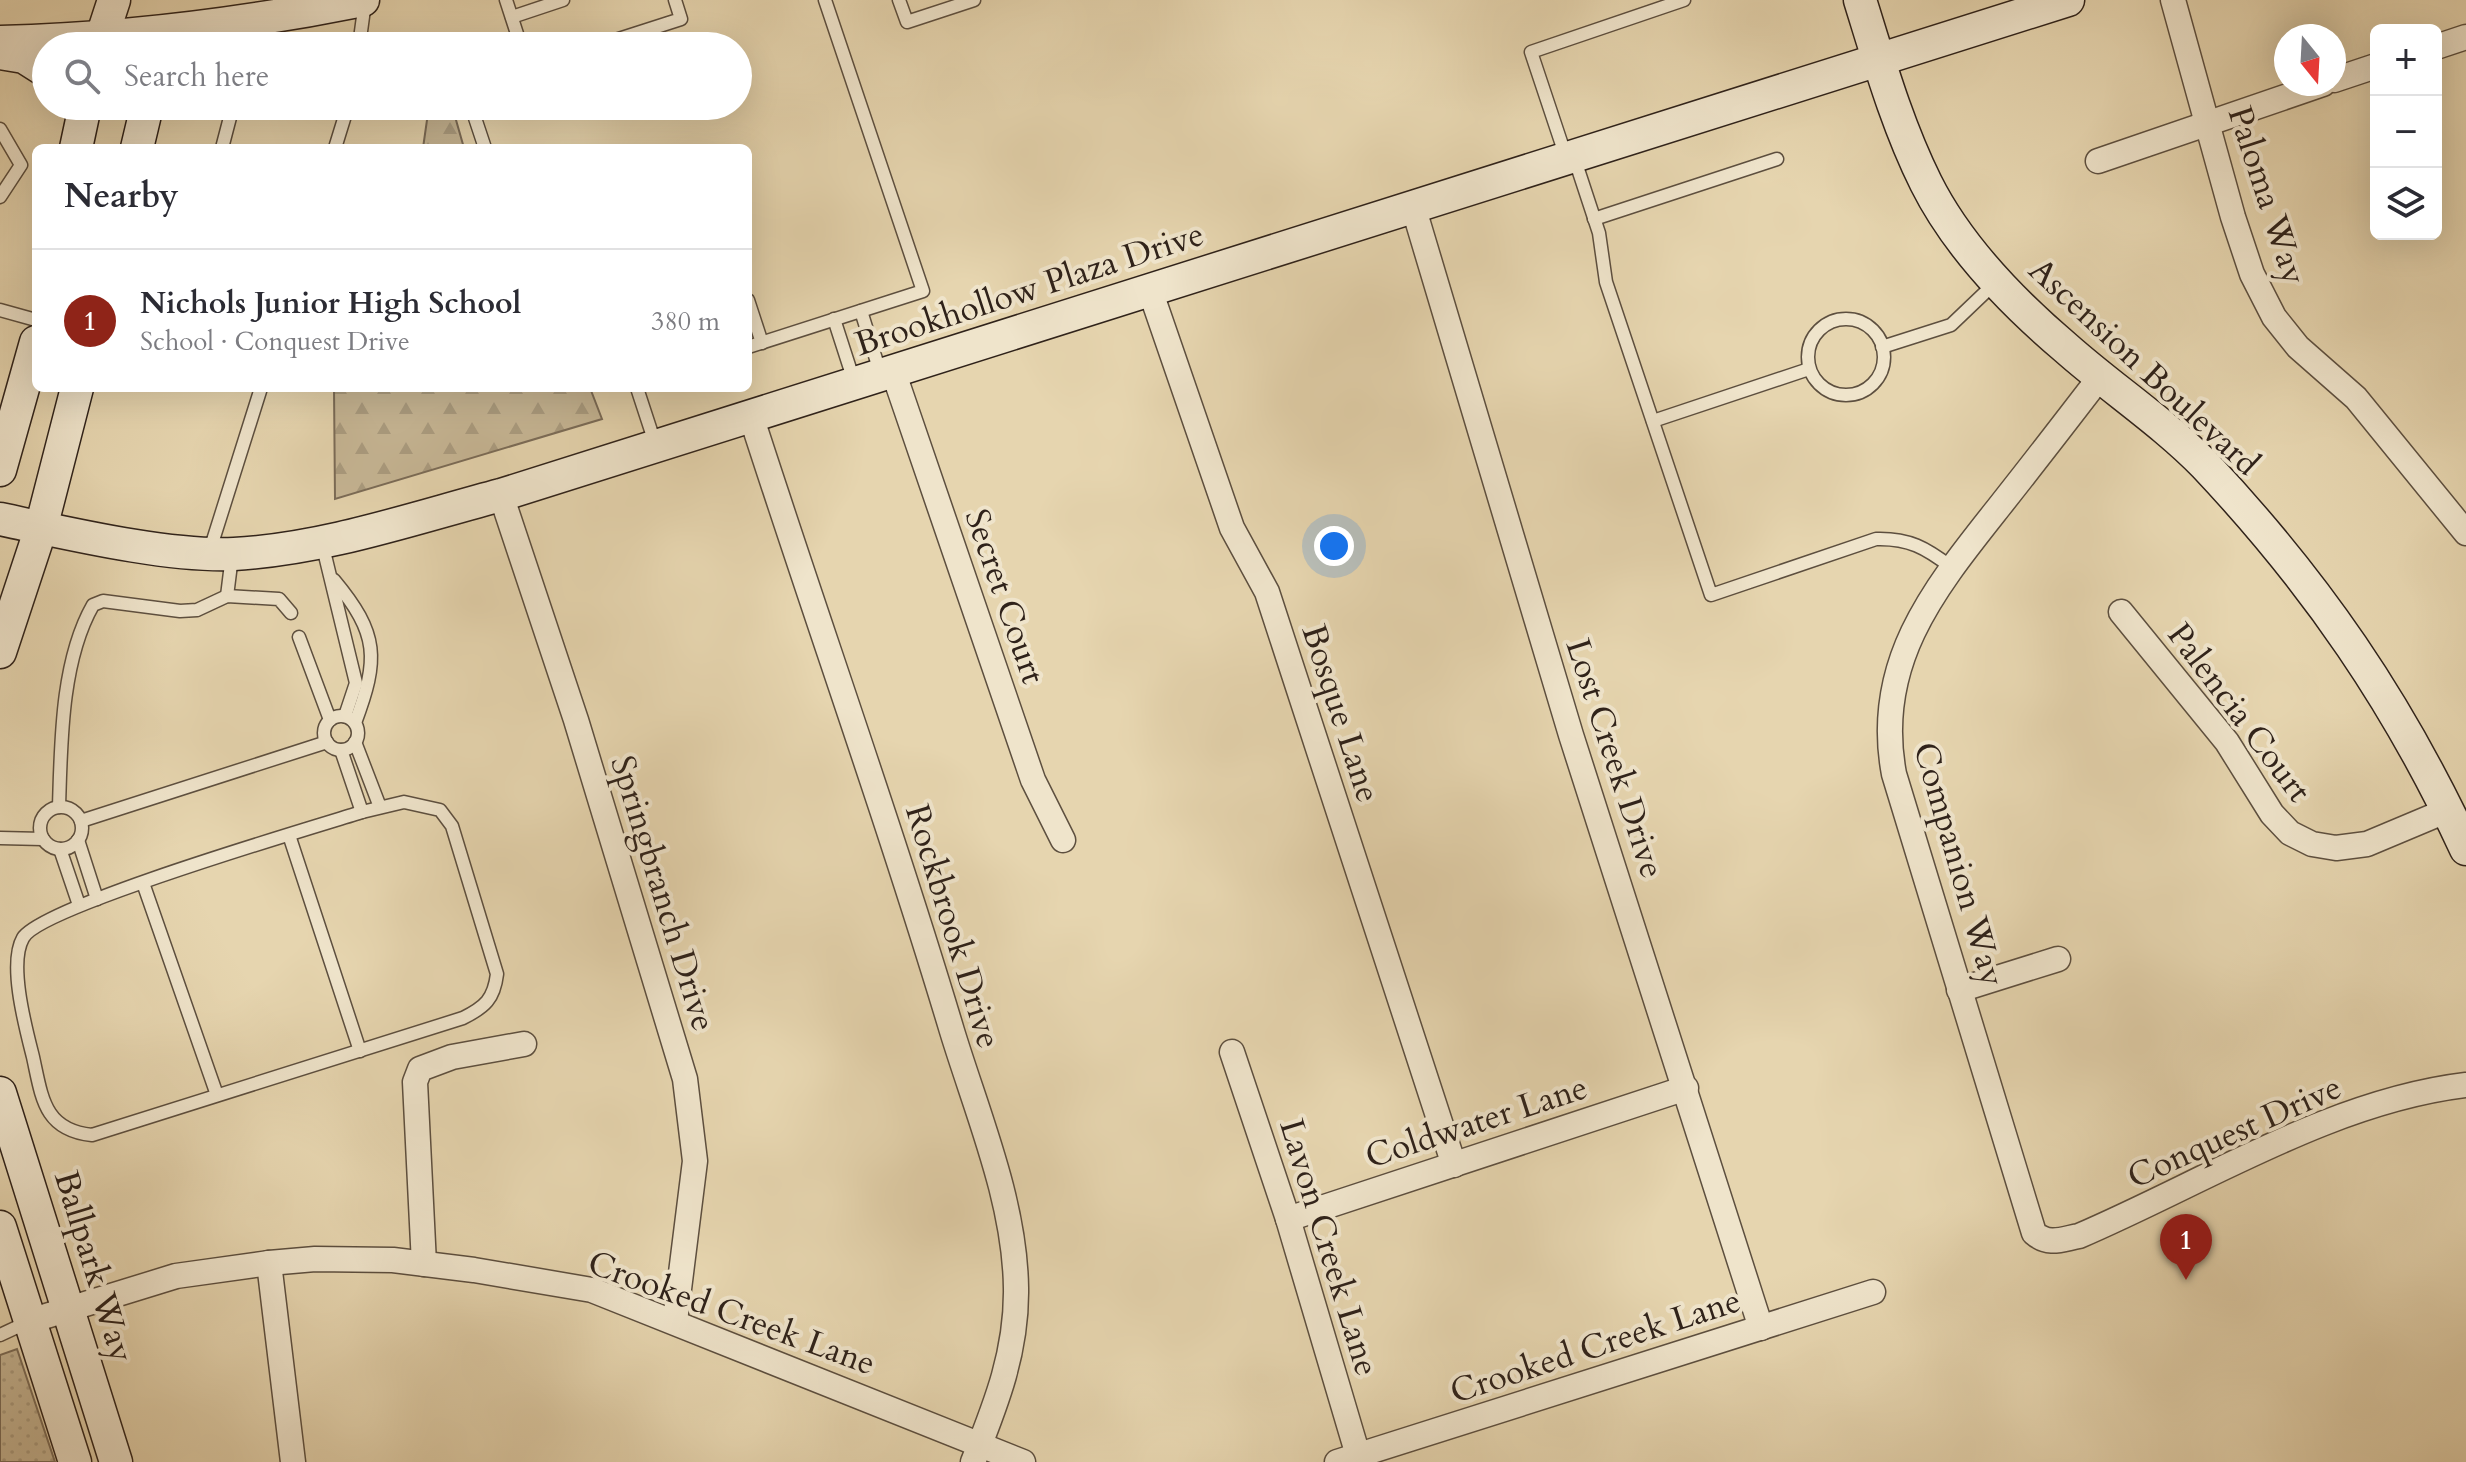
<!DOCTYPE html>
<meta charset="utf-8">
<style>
body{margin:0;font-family:Cardo,serif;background:#f7f7f7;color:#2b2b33}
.controls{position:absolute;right:24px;top:24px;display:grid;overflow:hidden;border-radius:12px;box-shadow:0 8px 32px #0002}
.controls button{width:72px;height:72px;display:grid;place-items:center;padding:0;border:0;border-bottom:2px solid #e1e1e2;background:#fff;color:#2b2b33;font:40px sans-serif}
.compass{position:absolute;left:2274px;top:24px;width:72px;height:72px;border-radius:50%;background:#fff;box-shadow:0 8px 32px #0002;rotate:162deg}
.you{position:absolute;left:1334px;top:546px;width:28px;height:28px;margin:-20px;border:6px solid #fff;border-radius:50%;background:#1a73e8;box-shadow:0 0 0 12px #1a73e833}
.badge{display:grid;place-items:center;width:52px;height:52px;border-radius:50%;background:#8f2418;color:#fff;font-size:26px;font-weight:700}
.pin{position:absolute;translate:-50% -66px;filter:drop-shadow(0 2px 4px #0008)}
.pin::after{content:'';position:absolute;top:42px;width:28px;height:24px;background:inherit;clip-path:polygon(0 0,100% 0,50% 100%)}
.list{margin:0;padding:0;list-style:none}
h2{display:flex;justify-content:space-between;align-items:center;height:104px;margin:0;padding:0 32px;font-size:34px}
h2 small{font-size:26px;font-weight:400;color:#7c7c81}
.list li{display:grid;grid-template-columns:52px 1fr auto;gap:24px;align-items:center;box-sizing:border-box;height:144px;padding:0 32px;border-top:2px solid #e1e1e2}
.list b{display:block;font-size:30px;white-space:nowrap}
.list p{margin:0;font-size:26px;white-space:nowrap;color:#7c7c81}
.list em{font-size:26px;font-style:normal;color:#7c7c81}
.icon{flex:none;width:44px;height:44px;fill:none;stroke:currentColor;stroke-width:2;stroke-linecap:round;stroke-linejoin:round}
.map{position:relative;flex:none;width:2466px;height:1462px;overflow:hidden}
.search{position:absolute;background:#fff;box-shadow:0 8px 32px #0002;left:32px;top:32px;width:720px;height:88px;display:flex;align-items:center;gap:20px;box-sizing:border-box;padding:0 28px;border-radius:44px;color:#7c7c81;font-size:30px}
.panel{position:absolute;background:#fff;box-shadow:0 8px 32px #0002;left:32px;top:144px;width:720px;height:248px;border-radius:12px}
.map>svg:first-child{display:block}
.grass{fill:url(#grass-dots);stroke:#7b6c58;stroke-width:2}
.forest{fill:url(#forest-firs);stroke:#7b6c58;stroke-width:2}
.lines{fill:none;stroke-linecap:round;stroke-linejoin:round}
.lane-casing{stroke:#5d4f3f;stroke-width:15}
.street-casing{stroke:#5d4f3f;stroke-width:27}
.secondary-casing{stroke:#2f221a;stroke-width:35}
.lane{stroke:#efe4cb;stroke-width:12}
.street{stroke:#efe4cb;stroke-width:24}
.secondary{stroke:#efe4cb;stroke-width:32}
.labels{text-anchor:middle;stroke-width:8;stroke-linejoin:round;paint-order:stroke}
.street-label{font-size:34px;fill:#2f221a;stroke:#efe4cb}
</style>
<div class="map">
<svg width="2466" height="1462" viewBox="0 0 2466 1462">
<defs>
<pattern id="grass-dots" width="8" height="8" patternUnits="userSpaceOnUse" patternTransform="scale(2)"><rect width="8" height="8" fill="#c7b796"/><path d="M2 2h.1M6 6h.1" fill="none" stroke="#ab9d81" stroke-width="1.8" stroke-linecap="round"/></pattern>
<pattern id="forest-firs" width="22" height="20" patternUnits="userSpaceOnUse" patternTransform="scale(2)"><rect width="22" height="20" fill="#c7b796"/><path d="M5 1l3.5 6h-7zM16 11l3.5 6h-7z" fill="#ab9d81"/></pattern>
</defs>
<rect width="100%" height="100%" fill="#e6d5af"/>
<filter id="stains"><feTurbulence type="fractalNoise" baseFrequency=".0025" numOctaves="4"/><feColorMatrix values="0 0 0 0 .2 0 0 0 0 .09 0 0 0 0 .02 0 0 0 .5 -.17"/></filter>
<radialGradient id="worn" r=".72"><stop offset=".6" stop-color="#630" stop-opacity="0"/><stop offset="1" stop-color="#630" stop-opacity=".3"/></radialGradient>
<polygon class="grass" points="17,1349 55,1462 0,1462 0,1355"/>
<g class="forest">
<polygon points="429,106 452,106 464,148 423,148"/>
<polygon points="334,388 590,388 602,419 335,499"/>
</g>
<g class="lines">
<g class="lane-casing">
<g id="lane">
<polyline points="506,0 521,46"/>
<polyline points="899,0 907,22 974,0"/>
<polyline points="512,17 563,0"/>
<polyline points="359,46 365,2"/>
<polyline points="597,46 681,19 675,0"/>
<polyline points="471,106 485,148"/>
<polyline points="0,129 21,165 0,197"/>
<polyline points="222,148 233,106"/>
<polyline points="335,148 348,106"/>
<polyline points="1566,157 1531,52 1684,0"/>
<path d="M 1574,157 L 1599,233 L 1606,282 L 1711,595 L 1876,539 C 1909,538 1926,548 1951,567"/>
<polyline points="1594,219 1777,159"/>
<polyline points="748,300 762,343"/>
<polyline points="0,310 36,320"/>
<polyline points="861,311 881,375"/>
<polyline points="834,319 854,381"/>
<circle cx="1846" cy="357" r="38"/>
<polyline points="748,347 923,291 825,0"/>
<polyline points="1882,347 1951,325 1995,283"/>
<polyline points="637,388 656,446"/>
<polyline points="1653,421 1809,369"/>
<polyline points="322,543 356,683 345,716"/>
<polyline points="209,553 261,388"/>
<path d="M 334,580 C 379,634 379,659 355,723"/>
<polyline points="227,596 232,556"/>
<polyline points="299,637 330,720"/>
<circle cx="341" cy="733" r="17"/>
<polyline points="355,742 380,807"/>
<polyline points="341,750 362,812"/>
<path d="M 404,802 L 440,810 L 452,826 L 497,974 C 494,999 485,1007 463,1018 L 92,1135 C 44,1130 42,1098 33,1057 C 26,1029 8,964 23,938 C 40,907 311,828 362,812 Z"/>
<circle cx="61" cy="828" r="21"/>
<path d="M 59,807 C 61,743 61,661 93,605 L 103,601 L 180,611 L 197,610 L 227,596 L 279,599 L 291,613"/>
<polyline points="81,821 327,742"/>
<polyline points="289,835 360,1051"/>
<polyline points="0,838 43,839"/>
<polyline points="78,840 97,899"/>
<polyline points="60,849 79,905"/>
<polyline points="143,883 217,1095"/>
<polyline points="0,1335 30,1321"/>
</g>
</g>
<g class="street-casing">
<g id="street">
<polyline points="2173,0 2233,217 2252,274 2274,317 2298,347 2356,398 2466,533"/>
<polyline points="2436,47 2466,37"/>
<polyline points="2334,80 2376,66"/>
<polyline points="2098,161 2323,84"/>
<polyline points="1413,206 1571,735 1761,1328"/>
<polyline points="1150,290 1232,528 1267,592 1454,1165"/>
<polyline points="893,371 1033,780 1063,840"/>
<path d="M 2100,377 C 2067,420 2033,464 1999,507 C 1934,589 1873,663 1894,774 L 2034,1233 C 2049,1246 2062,1239 2079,1236 C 2203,1183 2331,1101 2466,1085"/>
<path d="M 751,416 C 817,621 890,824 952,1031 C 977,1113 1015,1201 1016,1288 C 1017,1352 996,1404 973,1462"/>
<polyline points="501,495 576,720 685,1079 695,1161 675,1321"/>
<polyline points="2121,612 2227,742 2272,814 2290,833 2312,844 2336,848 2367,844 2448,810"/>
<polyline points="1959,990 2058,959"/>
<polyline points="1232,1052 1288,1219 1360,1462"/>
<polyline points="1288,1219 1686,1088"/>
<polyline points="269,1263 293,1462"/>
<polyline points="424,1264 415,1082 420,1069 452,1057 524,1044"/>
<polyline points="30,1321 176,1276 269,1263 315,1259 393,1260 474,1270 592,1290 1023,1462"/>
<polyline points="1337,1462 1873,1292"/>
</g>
</g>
<g class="secondary-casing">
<g id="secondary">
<path d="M 1860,0 C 1879,61 1897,125 1926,183 C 1957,245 2013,303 2066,348 C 2111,388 2163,422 2205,465 C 2316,583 2398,702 2466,849"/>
<path d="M 0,42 C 122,39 244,24 363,0"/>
<polyline points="99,46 114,0"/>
<polyline points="0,53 24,57 46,71"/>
<polyline points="76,148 85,106"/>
<polyline points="137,148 147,106"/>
<polyline points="0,470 36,342"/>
<path d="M 0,519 C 67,533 167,557 234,554 C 325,549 414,518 501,495 L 2068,0"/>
<polyline points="0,652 41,528 77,388"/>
<polyline points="0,1093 116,1462"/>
<polyline points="0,1227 75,1462"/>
</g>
</g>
<use href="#lane" class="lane"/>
<use href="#street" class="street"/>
<use href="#secondary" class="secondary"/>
</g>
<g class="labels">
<g class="street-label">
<text transform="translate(2268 195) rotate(72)" y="12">Paloma Way</text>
<text transform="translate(1029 288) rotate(-18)" y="12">Brookhollow Plaza Drive</text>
<text transform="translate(2145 366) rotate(43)" y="12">Ascension Boulevard</text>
<text transform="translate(1006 596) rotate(71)" y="12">Secret Court</text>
<text transform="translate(2240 712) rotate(53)" y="12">Palencia Court</text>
<text transform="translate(1342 713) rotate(72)" y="12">Bosque Lane</text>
<text transform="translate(1616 758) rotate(72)" y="12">Lost Creek Drive</text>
<text transform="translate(1960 864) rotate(74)" y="12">Companion Way</text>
<text transform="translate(664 893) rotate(73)" y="12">Springbranch Drive</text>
<text transform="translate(954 926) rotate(73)" y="12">Rockbrook Drive</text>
<text transform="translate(1476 1121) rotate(-18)" y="12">Coldwater Lane</text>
<text transform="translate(2234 1131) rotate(-24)" y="12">Conquest Drive</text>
<text transform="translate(1330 1247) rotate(73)" y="12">Lavon Creek Lane</text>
<text transform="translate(95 1266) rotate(73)" y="12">Ballpark Way</text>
<text transform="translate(732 1312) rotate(20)" y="12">Crooked Creek Lane</text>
<text transform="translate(1595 1345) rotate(-18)" y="12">Crooked Creek Lane</text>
</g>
</g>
<rect width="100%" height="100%" filter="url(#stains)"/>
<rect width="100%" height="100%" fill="url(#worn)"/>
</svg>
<div class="controls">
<button>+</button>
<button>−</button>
<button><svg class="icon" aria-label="layers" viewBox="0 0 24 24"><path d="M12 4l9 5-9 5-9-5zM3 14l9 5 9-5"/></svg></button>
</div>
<svg class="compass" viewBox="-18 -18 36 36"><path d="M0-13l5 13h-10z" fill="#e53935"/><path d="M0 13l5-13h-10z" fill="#7c7c81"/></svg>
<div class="you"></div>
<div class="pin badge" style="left:2186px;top:1280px">1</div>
<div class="search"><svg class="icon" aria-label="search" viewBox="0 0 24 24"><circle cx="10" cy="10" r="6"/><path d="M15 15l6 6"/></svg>Search here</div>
<section class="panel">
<h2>Nearby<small></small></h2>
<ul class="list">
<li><span class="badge">1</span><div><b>Nichols Junior High School</b><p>School · Conquest Drive</p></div><em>380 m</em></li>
</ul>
</section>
</div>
